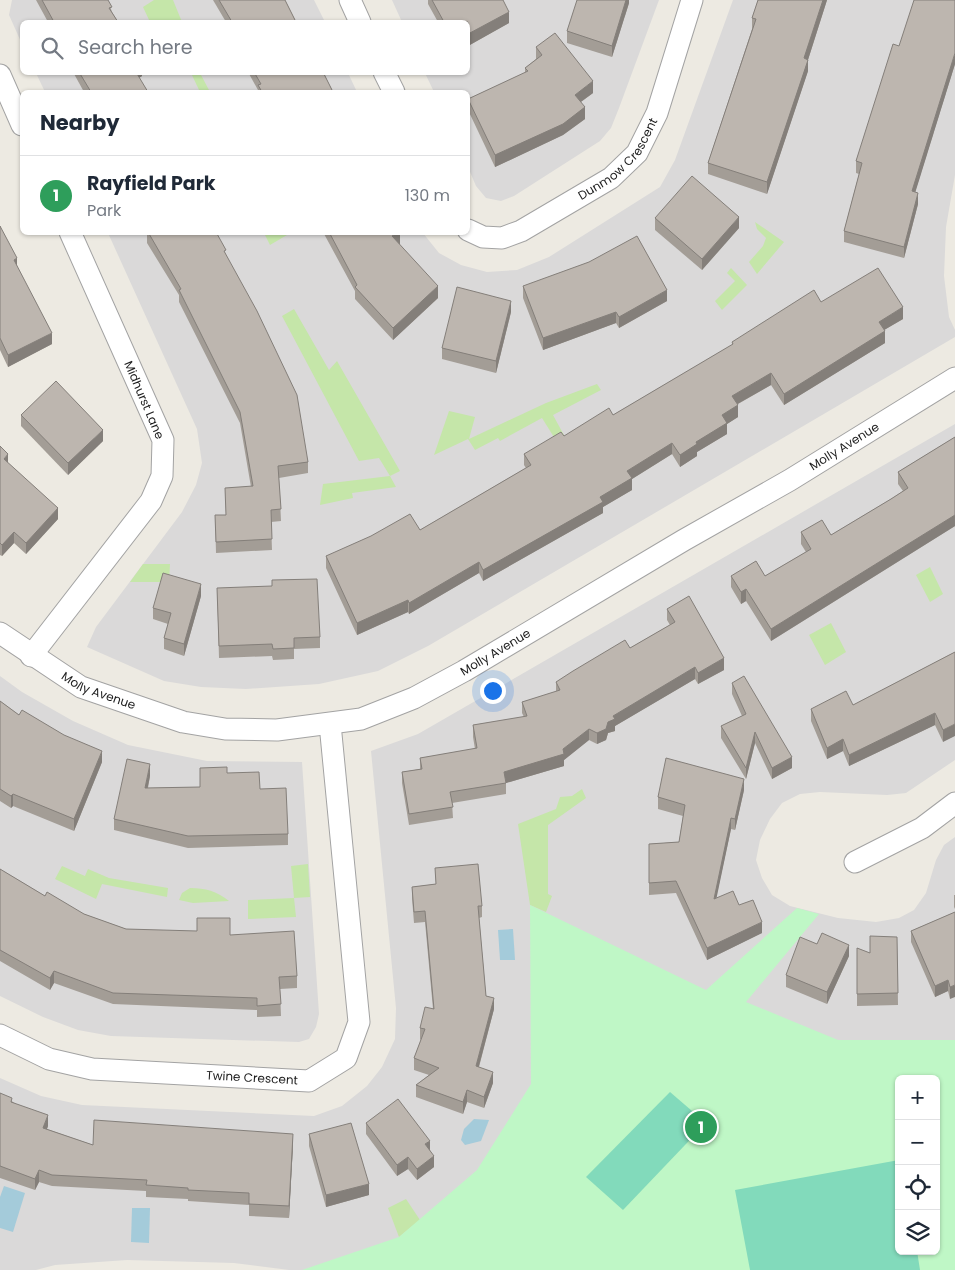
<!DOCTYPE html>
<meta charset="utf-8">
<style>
body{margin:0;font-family:Poppins,sans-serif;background:#f6f6f7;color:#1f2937}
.controls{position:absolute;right:15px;bottom:15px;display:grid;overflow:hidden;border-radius:8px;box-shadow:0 1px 4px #0004}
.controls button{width:45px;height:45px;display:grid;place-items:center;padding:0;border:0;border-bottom:1px solid #e0e1e3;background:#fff;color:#1f2937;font:25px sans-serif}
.you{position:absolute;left:492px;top:690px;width:18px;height:18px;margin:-12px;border:4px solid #fff;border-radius:50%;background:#1a73e8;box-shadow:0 0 0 8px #1a73e833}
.badge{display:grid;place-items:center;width:32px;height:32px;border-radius:50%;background:#c10e07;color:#fff;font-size:16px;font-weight:700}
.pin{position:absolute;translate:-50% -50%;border:2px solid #fff;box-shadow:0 1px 5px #0006}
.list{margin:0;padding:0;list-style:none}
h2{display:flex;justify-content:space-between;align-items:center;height:65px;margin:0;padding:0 20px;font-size:21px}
h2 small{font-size:16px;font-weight:400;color:#747a83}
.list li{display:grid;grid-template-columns:32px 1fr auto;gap:15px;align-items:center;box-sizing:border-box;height:80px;padding:0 20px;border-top:1px solid #e0e1e3}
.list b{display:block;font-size:19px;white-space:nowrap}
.list p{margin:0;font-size:16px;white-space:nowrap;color:#747a83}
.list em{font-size:16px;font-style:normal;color:#747a83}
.icon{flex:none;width:28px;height:28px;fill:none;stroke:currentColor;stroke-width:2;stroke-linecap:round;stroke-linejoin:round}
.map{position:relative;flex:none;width:955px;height:1270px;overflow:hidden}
.search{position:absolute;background:#fff;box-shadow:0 1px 4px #0004;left:20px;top:20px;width:450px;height:55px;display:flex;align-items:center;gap:12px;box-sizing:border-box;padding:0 18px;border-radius:8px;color:#747a83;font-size:19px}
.panel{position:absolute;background:#fff;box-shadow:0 1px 4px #0004;left:20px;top:90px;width:450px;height:145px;border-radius:8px}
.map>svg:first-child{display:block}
.residential{fill:#dad9d9;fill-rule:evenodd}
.grass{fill:#c5e6a9}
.park{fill:#bff7c6;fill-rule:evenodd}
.pitch{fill:#82dabb}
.water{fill:#a4cbda}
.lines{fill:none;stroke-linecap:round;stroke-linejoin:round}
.street-casing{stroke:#a3a3a3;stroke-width:23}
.street{stroke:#fff;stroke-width:21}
.wall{fill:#a39d96}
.shaded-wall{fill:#847f7a}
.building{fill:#bdb6af;stroke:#847f7a}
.labels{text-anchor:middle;stroke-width:4.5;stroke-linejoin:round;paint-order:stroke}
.street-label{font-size:12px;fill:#1c1c1c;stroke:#fff}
</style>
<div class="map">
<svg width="955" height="1270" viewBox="0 0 955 1270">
<rect width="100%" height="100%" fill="#edeae2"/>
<g class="residential">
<polygon points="12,0 314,0 325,22 22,22 22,44 9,15"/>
<polygon points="392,0 659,0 619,108 611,128 600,141 514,196 501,201 486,198 476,186 468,167 468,92 434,92 425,73 468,72 468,22 402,22"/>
<polygon points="733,0 955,0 955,175 946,227 944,276 949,317 955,330 955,337 428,646 378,671 319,684 246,689 201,687 164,681 87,647 96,627 182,512 196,485 202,463 197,429 108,233 423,233 439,253 461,265 487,272 517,270 549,257 660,187 675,160"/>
<polygon points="36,73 348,73 357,92 45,92"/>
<path d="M 955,424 L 955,760 L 906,793 L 887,795 L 820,792 L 800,794 L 782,803 L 770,819 L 760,840 L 756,860 L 762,878 L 772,895 L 790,906 L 838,918 L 876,922 L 899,918 L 914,910 L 926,893 L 936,860 L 944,845 L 955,837 L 955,1270 L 289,1270 L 234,1263 L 127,1260 L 55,1265 L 36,1270 L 0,1270 L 0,1078 L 41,1096 L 82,1105 L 314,1116 L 342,1106 L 367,1086 L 382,1067 L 395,1039 L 396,1008 L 371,751 L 418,734 ZM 899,1079 L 936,1079 L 936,1251 L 899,1251 Z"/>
<polygon points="0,676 22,692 73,721 128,745 207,761 302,762 319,1014 316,1027 309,1039 299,1042 111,1036 78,1030 43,1017 0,996"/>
</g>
<g class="grass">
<polygon points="154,0 173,0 182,22 150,22 143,7"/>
<polygon points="191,73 200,73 210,92 200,92"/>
<polygon points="755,222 784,242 757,274 749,262 763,246 766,238 757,229"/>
<polygon points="264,233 286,233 287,235 270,245"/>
<polygon points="731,268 747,285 722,310 715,301 735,281 727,273"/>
<polygon points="294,309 329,370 337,361 400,471 390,476 396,487 352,493 353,498 320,505 323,484 390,476 379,458 359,461 282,316"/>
<polygon points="597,384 601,390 553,415 565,437 557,442 542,418 500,441 498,438 475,450 468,439 434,455 449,411 475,417 469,439 546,403"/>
<polygon points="143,564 170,564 169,582 130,582"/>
<polygon points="930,567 943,594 930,602 916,575"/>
<polygon points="831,623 846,652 825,665 809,635"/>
<polygon points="582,789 586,798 548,825 548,894 552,896 546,912 530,905 518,824 556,809 560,797 572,796"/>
<polygon points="308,864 310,897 294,898 296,917 248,919 248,900 294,898 291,866"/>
<polygon points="62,866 85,876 88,869 109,878 168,888 167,897 102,884 96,899 55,879"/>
<path d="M 190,888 C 206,888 216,891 229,901 L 193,903 L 179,900 L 182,893 Z"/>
<polygon points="406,1199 420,1220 399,1237 388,1208"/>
</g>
<path class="park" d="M 530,905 L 706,990 L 797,908 L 819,914 L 746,1002 L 838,1040 L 955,1040 L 955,1270 L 302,1270 L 399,1237 L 477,1170 L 531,1084 ZM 899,1079 L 936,1079 L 936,1251 L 899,1251 Z"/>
<g class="pitch">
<polygon points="670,1092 706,1123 623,1210 586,1177"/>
<polygon points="899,1160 899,1251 917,1251 920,1270 750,1270 735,1190"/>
</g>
<g class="water">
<polygon points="513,929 515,960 500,960 498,930"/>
<polygon points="474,1119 489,1120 481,1141 465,1145 461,1140 464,1129"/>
<polygon points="4,1186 25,1193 13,1232 0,1228 0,1197"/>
<polygon points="132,1208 150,1208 149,1243 131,1242"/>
</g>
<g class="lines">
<g class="street-casing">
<g id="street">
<polyline points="350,0 360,22"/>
<polyline points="384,72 394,92"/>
<polyline points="0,75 22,125"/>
<path id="s1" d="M 468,230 L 483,237 L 502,238 L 521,231 L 611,178 L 637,153 L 657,113 L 692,0"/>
<path id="s2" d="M 0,633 L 81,687 L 183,722 L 225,729 L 277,730 L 361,719 L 414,698 L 464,671 L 684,540 L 790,480 L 955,378"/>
<polyline points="31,656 151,501 162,476 163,440 70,232"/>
<polyline points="855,862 922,828 955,803"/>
<path id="s3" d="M 0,1035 L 49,1059 L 92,1069 L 309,1081 L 346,1058 L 359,1022 L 330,724"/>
</g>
</g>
<use href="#street" class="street"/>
</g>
<g class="wall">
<polygon points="36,0 108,0 112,12 118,22 48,22"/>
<polygon points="213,0 285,0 296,22 226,22"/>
<polygon points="428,0 503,0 509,23 468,46 468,22 438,22 428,4"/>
<polygon points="629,0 629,3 612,57 567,43 567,31"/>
<polygon points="758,0 827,0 808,60 808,71 767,194 708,174 708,163 752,29 752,18"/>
<polygon points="899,46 955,64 915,192 918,204 904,258 844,242 844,231 859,174 856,173 856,161"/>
<polygon points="536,47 593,93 581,102 585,119 563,135 495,167 468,110 468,99 525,73 525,68 536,59"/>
<polygon points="73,72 142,72 142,76 139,78 148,92 84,92"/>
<polygon points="248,72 323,72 333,92 258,92 258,90"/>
<polygon points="655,218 739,228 702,270 655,230"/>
<polygon points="0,226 17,266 52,344 8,367 0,350"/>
<polygon points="147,232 216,232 226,255 308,462 308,473 279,478 281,521 271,522 272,550 216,553 215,515 226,515 225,488 251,487 240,423 179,302 179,295 147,243"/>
<polygon points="323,232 400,232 400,244 399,244 438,298 393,340 355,299 355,291"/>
<polygon points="523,286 667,301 619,328 616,323 543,350 523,298"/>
<polygon points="821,302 903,319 884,330 885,343 784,405 771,385 738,404 738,417 727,424 727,434 697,452 697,456 680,467 672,454 632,479 632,490 603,507 603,513 483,581 479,573 409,614 408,612 357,635 326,568 326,556 420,530 526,468 524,465 524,454 613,415 732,345 732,342"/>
<polygon points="511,312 496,373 442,359 442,348"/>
<polygon points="21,415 103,441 68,475 21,426"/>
<polygon points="955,437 955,526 771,641 746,601 741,604 731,587 731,576 765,576 806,552 801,544 801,532 831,535 891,499 903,491 898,484 898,472"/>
<polygon points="0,446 8,463 58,519 26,554 14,543 2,556 0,555"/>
<polygon points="217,588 320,637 320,648 294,649 294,659 273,660 272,656 219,658"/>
<polygon points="201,596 184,656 164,649 164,638 168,624 153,619 153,608"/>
<polygon points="667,609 724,670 698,684 695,679 615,726 615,731 608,733 606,740 597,744 589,740 564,760 564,766 506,783 506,794 452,803 453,818 409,825 402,783 402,772 420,769 420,758 475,749 473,737 473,725 524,717 522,713 522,702 556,692 556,682 630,648 670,625 667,620"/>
<polygon points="955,652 943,742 935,725 849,766 843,751 827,759 811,721 811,709 853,705"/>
<polygon points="732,683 792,768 772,779 755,743 746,779 721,738 721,726 742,716 732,694"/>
<polygon points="0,701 19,715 102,762 74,831 13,806 11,808 0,801"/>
<polygon points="227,773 260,789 288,834 288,845 188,848 114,830 114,819 150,776 148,788 200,787"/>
<polygon points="744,790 735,830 731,829 716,898 739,905 762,933 707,960 676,893 649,895 649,844 679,842 683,816 658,809 658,797"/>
<polygon points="435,868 482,906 482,917 479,918 486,996 494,1009 479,1067 493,1083 484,1108 467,1102 463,1114 416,1097 416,1085 429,1075 414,1070 414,1058 421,1040 420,1039 420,1028 433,1009 425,922 414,923 412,898 412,887 436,884"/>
<polygon points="0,869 45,896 84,914 126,929 230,935 297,976 297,988 280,989 281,1016 257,1017 257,1010 113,1004 54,983 50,990 0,961"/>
<polygon points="954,895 955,895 955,909 954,907"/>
<polygon points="955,912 950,999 948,991 935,997 911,942 911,931"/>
<polygon points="897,937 898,1005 857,1006 857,948 870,953"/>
<polygon points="817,944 849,956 827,1004 786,987 786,975"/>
<polygon points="0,1093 48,1126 47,1129 93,1145 293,1145 289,1218 249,1216 249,1205 188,1201 188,1199 146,1197 146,1191 52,1186 39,1182 35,1190 0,1178"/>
<polygon points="366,1123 430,1150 434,1167 417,1180 408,1169 397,1176 366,1134"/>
<polygon points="309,1134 369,1195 326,1207 309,1146"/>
</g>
<g class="shaded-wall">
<polygon points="626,0 629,0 629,3 612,57 612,46"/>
<polygon points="823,0 827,0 806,66 808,60 808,71 767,194 767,182 804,58"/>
<polygon points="509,12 509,23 468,46 468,34"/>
<polygon points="955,53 955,64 912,203 912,191"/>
<polygon points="134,72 142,72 142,76 134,81"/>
<polygon points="593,81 593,93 575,106 575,95"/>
<polygon points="585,107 585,119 563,135 495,167 495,155"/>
<polygon points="918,193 918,204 904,258 904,247"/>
<polygon points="739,217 739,228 702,270 702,259"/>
<polygon points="400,232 400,244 392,248 392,236"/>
<polygon points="17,258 17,269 14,260"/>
<polygon points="438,286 438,298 393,340 393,328"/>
<polygon points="667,290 667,301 619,328 619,317"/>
<polygon points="511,301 511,312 496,373 496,361"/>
<polygon points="903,307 903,319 879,333 879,322"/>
<polygon points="616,312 616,323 543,350 543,338"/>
<polygon points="885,331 885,343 784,405 784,394"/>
<polygon points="52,333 52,344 8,367 8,355"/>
<polygon points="771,373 771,385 732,407 732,396"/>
<polygon points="738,405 738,417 727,424 727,434 697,452 697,456 680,467 680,455 722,415"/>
<polygon points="103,430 103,441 68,475 68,463"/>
<polygon points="672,443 672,454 632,479 632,490 603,507 603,513 483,581 483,570 600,497 627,471"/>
<polygon points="8,454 8,465 4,459"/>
<polygon points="58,508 58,519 26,554 26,543"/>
<polygon points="955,515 955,526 771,641 771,629"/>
<polygon points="14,532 14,543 2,556 2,545"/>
<polygon points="479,562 479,573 409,614 409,603"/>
<polygon points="201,584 201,596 184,656 184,644"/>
<polygon points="746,589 746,601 741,604 741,592"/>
<polygon points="408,600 408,612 357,635 357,623"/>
<polygon points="724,658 724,670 698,684 698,673"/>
<polygon points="695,667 695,679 615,726 615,731 608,733 606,740 597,744 597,733 613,716"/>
<polygon points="935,713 935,725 849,766 849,755"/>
<polygon points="955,724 955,736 943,742 943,730"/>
<polygon points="589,729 589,740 564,760 564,766 506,783 504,772 563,749"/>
<polygon points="755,732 755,743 746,779 746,768"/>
<polygon points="843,739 843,751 827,759 827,748"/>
<polygon points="102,751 102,762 74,831 74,819"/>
<polygon points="792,757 792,768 772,779 772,768"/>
<polygon points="150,764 150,776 145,800 145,788"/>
<polygon points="744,779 744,790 735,830 735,819"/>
<polygon points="13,794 13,806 11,808 11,796"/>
<polygon points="731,818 731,829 714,910 714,899"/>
<polygon points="762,922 762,933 707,960 707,948"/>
<polygon points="849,945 849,956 827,1004 827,992"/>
<polygon points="54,971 54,983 50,990 50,978"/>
<polygon points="948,980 948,991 935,997 935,986"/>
<polygon points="955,985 955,997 950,999 950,987"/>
<polygon points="494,998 494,1009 476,1077 476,1066"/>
<polygon points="493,1072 493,1083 484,1108 484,1097"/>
<polygon points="467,1090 467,1102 463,1114 463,1102"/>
<polygon points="48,1115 48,1126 43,1139 43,1128"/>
<polygon points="293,1134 293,1145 289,1218 289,1206"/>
<polygon points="430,1141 430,1152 425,1144"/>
<polygon points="434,1156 434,1167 417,1180 417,1169"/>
<polygon points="408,1157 408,1169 397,1176 397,1165"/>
<polygon points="39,1170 39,1182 35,1190 35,1179"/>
<polygon points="369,1184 369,1195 326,1207 326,1195"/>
</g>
<g class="building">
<polygon points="42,0 108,0 112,7 109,8 118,22 54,22"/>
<polygon points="219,0 285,0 296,22 232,22"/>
<polygon points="432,0 503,0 509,12 468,34 468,22 444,22"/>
<polygon points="577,0 626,0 612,46 567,31"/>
<polygon points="758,0 823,0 804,58 808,60 767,182 708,163 756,19 752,18"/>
<polygon points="914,0 955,0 955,53 912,191 918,193 904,247 844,231 862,163 856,161 893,44 899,46"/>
<polygon points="555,33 593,81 575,95 585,107 563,124 495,155 468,99 528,71 525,68 542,55 536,47"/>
<polygon points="79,72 136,72 148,92 91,92"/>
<polygon points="254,72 323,72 333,92 262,92 258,85 261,84"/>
<polygon points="692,176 739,217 702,259 655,218"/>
<polygon points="0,226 17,258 14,260 52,333 8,355 0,338"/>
<polygon points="148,232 216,232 226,250 224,251 257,311 297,395 308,462 278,466 281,509 271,510 272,539 216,542 215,515 226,515 225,488 253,486 240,412 179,290 181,289"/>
<polygon points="329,232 399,232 392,236 438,286 393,328 355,287 357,285"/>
<polygon points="637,236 667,290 619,317 616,312 543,338 523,286 589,262"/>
<polygon points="878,268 903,307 879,322 885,331 784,394 771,373 732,396 738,405 722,415 727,423 696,442 697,444 680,455 672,443 627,471 632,478 600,497 603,502 483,570 479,562 409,603 408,600 357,623 326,556 371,536 410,514 420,530 531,465 524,454 561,432 564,436 609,408 613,415 733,344 732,342 814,290 821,302"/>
<polygon points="457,287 511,301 496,361 442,348"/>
<polygon points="56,381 103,430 68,463 21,415"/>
<polygon points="955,437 955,515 771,629 746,589 741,592 731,576 756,561 765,576 811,549 801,532 822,520 831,535 891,499 908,488 898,472"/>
<polygon points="0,446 8,454 4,459 58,508 26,543 14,532 2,545 0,543"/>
<polygon points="163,573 201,584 184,644 164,638 171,613 153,608"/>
<polygon points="317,579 320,637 294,638 294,648 273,649 272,644 219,646 217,588 272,586 272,580"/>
<polygon points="689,596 724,658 698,673 695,667 613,716 615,719 608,722 606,729 597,733 589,729 563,749 564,754 504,772 506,783 450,792 453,807 409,814 402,772 422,769 420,758 477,748 473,725 527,716 522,702 560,690 556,682 573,671 625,640 630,648 675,622 667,609"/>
<polygon points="955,652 955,724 943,730 935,713 849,755 843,739 827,748 811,709 846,691 853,705"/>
<polygon points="744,676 792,757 772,768 755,732 746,768 721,726 746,714 732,683"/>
<polygon points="0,701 19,715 22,710 64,735 102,751 74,819 13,794 11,796 0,789"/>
<polygon points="666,758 744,779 735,819 731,818 714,899 733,891 739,905 753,900 762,922 707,948 676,881 649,883 649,844 679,842 685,805 658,797"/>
<polygon points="127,759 150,764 145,788 200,787 200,768 227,767 227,773 259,772 260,789 286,788 288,834 188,836 114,819"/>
<polygon points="478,864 482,906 478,906 486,996 494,998 476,1066 493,1072 484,1097 467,1090 463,1102 416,1085 439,1068 414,1058 425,1029 420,1028 425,1007 434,1009 425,911 414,912 412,887 436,884 435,868"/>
<polygon points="0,869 45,896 47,892 84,914 126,929 197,931 197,918 230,918 230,935 294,931 297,976 279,977 281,1004 257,1006 257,998 113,993 54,971 50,978 0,950"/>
<polygon points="955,912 955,985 950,987 948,980 935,986 911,931"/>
<polygon points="822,933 849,945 827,992 786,975 800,937 817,944"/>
<polygon points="870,936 897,937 898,993 857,994 857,948 870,953"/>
<polygon points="0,1093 12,1098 11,1102 48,1115 43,1128 93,1145 94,1120 293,1134 289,1206 249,1204 249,1193 188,1190 188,1188 146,1185 147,1180 52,1175 39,1170 35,1179 0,1166"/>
<polygon points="398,1099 430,1141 425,1144 434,1156 417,1169 408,1157 397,1165 366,1123"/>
<polygon points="351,1123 369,1184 326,1195 309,1134"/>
</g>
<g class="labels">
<g class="street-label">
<text dy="4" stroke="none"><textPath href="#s1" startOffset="179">Dunmow Crescent</textPath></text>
<text transform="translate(144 400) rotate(67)" y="4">Midhurst Lane</text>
<text dy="4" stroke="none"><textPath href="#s2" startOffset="940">Molly Avenue</textPath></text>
<text dy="4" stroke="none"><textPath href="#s2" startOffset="535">Molly Avenue</textPath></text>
<text dy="4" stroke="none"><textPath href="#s2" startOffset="115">Molly Avenue</textPath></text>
<text dy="4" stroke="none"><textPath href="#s3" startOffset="259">Twine Crescent</textPath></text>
</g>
</g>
</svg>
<div class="controls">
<button>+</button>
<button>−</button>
<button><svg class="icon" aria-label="locate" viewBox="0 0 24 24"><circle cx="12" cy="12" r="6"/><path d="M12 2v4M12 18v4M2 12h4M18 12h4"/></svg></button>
<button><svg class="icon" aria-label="layers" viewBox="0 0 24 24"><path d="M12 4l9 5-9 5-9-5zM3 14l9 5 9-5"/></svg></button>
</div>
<div class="you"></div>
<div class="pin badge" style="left:701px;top:1127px;background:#2e9e5b">1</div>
<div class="search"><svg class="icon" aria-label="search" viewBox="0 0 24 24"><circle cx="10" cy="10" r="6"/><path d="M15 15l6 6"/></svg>Search here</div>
<section class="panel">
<h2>Nearby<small></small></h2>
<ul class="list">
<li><span class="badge" style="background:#2e9e5b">1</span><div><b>Rayfield Park</b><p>Park</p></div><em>130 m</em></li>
</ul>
</section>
</div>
